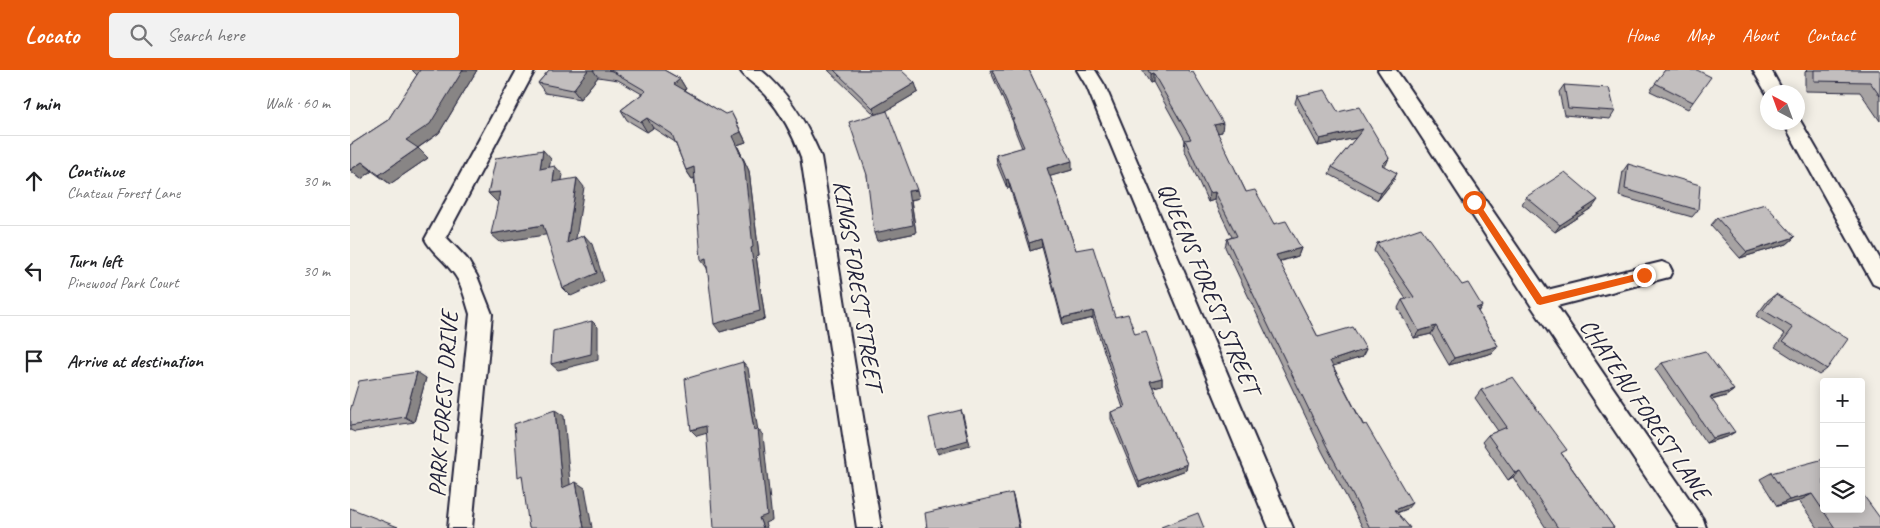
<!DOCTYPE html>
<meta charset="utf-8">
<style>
body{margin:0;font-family:Caveat,sans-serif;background:#f2f2f2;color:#202124}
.controls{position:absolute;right:15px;bottom:15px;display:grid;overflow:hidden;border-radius:5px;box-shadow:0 2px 12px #0003}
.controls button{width:45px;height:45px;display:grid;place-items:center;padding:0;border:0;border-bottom:1px solid #e0e0e0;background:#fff;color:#202124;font:25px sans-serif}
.compass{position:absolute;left:1410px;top:15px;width:45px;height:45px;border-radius:50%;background:#fff;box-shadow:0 2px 12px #0003;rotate:319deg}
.stop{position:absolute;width:15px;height:15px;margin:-11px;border:4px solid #ea580c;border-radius:50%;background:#fff}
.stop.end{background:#ea580c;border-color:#fff;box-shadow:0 1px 5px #0008}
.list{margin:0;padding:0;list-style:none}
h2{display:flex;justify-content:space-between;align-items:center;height:65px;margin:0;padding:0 20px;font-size:21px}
h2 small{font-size:16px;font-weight:400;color:#757577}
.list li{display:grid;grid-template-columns:32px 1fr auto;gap:15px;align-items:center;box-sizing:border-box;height:90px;padding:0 20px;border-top:1px solid #e0e0e0}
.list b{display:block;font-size:19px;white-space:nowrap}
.list p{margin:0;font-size:16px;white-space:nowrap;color:#757577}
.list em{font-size:16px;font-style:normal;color:#757577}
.icon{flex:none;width:28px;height:28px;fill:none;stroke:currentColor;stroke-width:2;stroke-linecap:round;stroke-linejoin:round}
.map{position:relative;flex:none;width:1530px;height:458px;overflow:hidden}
header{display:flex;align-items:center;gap:30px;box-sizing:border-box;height:70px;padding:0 25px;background:#ea580c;color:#fff}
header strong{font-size:24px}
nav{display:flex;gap:28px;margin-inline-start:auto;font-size:18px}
.search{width:350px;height:45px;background:#f2f2f2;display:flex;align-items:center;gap:12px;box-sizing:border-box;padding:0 18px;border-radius:5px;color:#757577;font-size:19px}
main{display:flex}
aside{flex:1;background:#fff}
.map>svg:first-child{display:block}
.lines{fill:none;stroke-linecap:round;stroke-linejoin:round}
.minor-casing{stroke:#22223b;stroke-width:4}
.minor{fill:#fbf7ec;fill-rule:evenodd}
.wall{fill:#a7a3a3;stroke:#22223b}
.shaded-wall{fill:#888585;stroke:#22223b}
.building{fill:#c2bebe;stroke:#22223b}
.route{fill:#ea580c}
.labels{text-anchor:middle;stroke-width:4;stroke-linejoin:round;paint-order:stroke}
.street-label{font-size:24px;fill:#22223b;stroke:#fbf7ec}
</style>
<header>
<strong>Locato</strong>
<div class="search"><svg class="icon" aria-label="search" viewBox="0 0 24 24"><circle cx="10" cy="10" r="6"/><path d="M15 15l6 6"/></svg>Search here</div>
<nav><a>Home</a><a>Map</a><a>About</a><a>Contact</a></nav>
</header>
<main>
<aside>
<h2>1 min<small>Walk · 60 m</small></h2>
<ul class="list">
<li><svg class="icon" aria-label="ahead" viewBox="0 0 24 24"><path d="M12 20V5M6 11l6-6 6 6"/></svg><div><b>Continue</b><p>Chateau Forest Lane</p></div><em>30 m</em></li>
<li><svg class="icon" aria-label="left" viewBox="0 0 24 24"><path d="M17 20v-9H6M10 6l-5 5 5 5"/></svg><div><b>Turn left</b><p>Pinewood Park Court</p></div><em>30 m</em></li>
<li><svg class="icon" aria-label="arrive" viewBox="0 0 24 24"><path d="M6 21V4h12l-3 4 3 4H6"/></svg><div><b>Arrive at destination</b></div></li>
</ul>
</aside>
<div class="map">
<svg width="1530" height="458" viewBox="0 0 1530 458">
<rect width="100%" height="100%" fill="#f2eee5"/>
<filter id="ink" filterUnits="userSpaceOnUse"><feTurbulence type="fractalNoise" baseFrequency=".02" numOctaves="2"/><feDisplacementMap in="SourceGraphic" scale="10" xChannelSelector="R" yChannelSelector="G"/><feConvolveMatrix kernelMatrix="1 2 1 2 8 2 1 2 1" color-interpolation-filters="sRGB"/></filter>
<g filter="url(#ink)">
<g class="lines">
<g class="minor-casing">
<g id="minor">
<path d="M 167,0 L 185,0 L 96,167 L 117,189 L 127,206 L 142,244 L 122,458 L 98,458 L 120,244 C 115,229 112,212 101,200 C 93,189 81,181 75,169 Z"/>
<path d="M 390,0 L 411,0 C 439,23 457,54 471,87 L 531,458 L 507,458 L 451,87 C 443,64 432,44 416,25 C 408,16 396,10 390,0 Z"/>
<polygon points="727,0 745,0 755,16 943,458 919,458 737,17"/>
<polygon points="1028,0 1046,0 1197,220 1312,192 1319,195 1322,201 1319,207 1207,236 1353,449 1356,458 1330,458 1182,237"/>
<polygon points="1403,0 1421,0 1433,22 1418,22 1418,26"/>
<polygon points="1448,47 1530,189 1530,217 1523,214 1433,52 1448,52"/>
</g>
</g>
<use href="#minor" class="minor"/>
</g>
<g class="wall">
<polygon points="62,0 127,0 89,63 68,78 78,88 40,114 22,101 11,109 0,100 0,75 38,50 67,5"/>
<polygon points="199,0 314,0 330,9 336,19 335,20 386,51 396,72 387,75 399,101 409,185 406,186 415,249 370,262 357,198 344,108 342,109 336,100 325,72 303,58 297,62 277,50 271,40 292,24 268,10 248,7 230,29 195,23 188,13"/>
<polygon points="478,0 551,0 568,22 534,42 569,128 561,130 566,163 527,171 517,105 525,45"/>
<polygon points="640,0 679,0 722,100 700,106 726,180 765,247 785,264 812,308 812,315 802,317 837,394 836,400 789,417 761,349 761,342 773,338 743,248 713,255 692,177 680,181 660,118 657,118 647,94 646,85 672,78 664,58 663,52"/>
<polygon points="792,0 838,0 872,62 867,63 896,122 924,154 951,178 948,186 929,192 968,267 1016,279 1012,287 983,296 1057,439 1047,443 1060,458 1013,458 972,381 891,211 875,177 877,169 882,167 864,130 858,132 834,79 835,70 803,12 800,13"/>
<polygon points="1315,0 1343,32 1338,39 1300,21"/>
<polygon points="1457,0 1530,0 1530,51 1510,22 1455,21 1455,2"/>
<polygon points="1214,15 1265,41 1260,49 1214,45 1209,22"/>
<polygon points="947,26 988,42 1039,88 1034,96 1044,110 1028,130 979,104 982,97 1006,68 968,76 945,33"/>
<polygon points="1278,94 1348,140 1342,147 1269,126 1273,101"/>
<polygon points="1176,127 1243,137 1205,162 1172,134"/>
<polygon points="1367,148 1445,167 1437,174 1390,188 1361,155"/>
<polygon points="1027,173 1112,215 1132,236 1128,242 1148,276 1142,283 1099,295 1081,264 1064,268 1048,238 1052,230 1056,229 1024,181"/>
<polygon points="1426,224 1477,299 1469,305 1425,277 1435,264 1406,246 1418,230"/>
<polygon points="1312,293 1384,320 1376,326 1362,330 1377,367 1356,373 1305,299"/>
<polygon points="76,308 64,352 5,362 0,360 0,341"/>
<polygon points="1131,320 1212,384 1264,458 1196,458 1163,407 1158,410 1132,372 1138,365 1148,361 1125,328"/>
<polygon points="1421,403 1530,458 1468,458 1449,431 1427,436 1410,409"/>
</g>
<g class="shaded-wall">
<polygon points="113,0 127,0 89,63 66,79 56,70"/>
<polygon points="238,0 243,0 248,7 230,29 223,20"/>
<polygon points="803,3 803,12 800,13 800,4"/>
<polygon points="330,9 336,19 330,24 324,14"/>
<polygon points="565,13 568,22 526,47 523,38"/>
<polygon points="381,42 396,72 387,75 399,101 409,185 406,186 415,249 370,262 364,254 401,178 382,66"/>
<polygon points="297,48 303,58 297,62 291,52"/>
<polygon points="873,53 872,62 862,64 864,55"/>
<polygon points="1013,59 1011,67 968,76 970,69"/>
<polygon points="68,78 78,88 40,114 29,105"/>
<polygon points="193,80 201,89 197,108 190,99"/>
<polygon points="1039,88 1036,95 1030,102 1032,95"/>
<polygon points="722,91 722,100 698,107 697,98"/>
<polygon points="12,92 22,101 11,109 0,100"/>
<polygon points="205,96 213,105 210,120 203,112"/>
<polygon points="344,97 349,106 342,109 336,100"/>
<polygon points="1047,103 1044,110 1028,130 1031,123"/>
<polygon points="227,108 234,117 224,181 217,173"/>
<polygon points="658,109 660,118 657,118 656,110"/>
<polygon points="567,120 569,128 561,130 566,163 527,171 524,163 558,121"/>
<polygon points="150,122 158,130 147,132 138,123"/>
<polygon points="865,122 864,130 858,132 859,123"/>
<polygon points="1248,130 1243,137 1205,162 1210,155"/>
<polygon points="193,155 201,164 150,172 141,164"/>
<polygon points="234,165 242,174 254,211 221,226 213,218"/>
<polygon points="1445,167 1437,174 1390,188 1397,182"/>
<polygon points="691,169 692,177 680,181 679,173"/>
<polygon points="951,178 948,186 923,193 926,185"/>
<polygon points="356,188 362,197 357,198 351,190"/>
<polygon points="1132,236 1126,244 1126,238"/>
<polygon points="743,241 743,248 713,255 712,248"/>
<polygon points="242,251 248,257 248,290 208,300 201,294"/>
<polygon points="1086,256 1081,264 1064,268 1069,261"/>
<polygon points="1148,276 1142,283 1099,295 1104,288"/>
<polygon points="1016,279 1012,287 977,298 980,291"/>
<polygon points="393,292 398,298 408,361 408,359 413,365 422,450 415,453 417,458 413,458 409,448 404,360"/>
<polygon points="67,302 76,308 64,352 55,347"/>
<polygon points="812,308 812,315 799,318 800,311"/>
<polygon points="1384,320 1376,326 1353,332 1360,327"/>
<polygon points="205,340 214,346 221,424 212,418"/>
<polygon points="611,340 613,345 620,375 588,384 586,379"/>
<polygon points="356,356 361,362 347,366 341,360"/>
<polygon points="1385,362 1377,367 1356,373 1363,368"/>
<polygon points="837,394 836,400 789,417 789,412"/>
<polygon points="1170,401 1163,407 1158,410 1165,403"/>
<polygon points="226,412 235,418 242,458 234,458"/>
<polygon points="662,423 664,429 670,458 669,458"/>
<polygon points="1462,424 1449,431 1427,436 1439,430"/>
<polygon points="1062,433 1057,439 1040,445 1045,440"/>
</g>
<g class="building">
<polygon points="70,0 113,0 80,54 56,70 68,78 29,105 12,92 0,100 0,75 38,50"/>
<polygon points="199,0 238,0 223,20 188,13"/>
<polygon points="258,0 314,0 330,9 324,14 375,44 381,42 391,62 382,66 394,92 403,177 401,178 410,241 364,254 356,188 351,190 344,97 336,100 322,64 297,48 291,52 271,40 296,21 262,1"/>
<polygon points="484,0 551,0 565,13 523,38"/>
<polygon points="642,0 679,0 722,91 697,98 726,180 743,177 765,247 778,244 785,264 796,261 812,308 800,311 837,394 789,412 761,342 775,337 743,241 712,248 691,169 679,173 658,109 656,110 646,85 674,77 662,49 664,49"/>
<polygon points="798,0 838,0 840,3 843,2 873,53 864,55 896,122 905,120 924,154 936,151 951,178 926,185 968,267 1003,257 1016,279 980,291 1013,355 1016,354 1062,433 1045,440 1060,458 1020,458 976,375 893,203 877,169 887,166 865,122 859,123 835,70 841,69 803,3 800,4"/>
<polygon points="1315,0 1347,0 1361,7 1343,32 1305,13"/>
<polygon points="1464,0 1530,0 1530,26 1520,12 1464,11"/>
<polygon points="1214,15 1259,18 1265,41 1218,38"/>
<polygon points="975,20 988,42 1009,37 1039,88 1032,95 1047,103 1031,123 982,97 1013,59 970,69 947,26"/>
<polygon points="537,41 567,120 558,121 563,155 524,163 517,105 499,52"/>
<polygon points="193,80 190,99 205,96 203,112 227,108 217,173 234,165 247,203 213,218 193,155 141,164 150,122 138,123 146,88"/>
<polygon points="1278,94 1350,115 1348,140 1275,119"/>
<polygon points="1215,102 1248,130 1210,155 1176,127"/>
<polygon points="1415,134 1445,167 1397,182 1367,148"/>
<polygon points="1071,158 1112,215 1118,213 1132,236 1126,238 1148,276 1104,288 1086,256 1069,261 1052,230 1064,227 1027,173"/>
<polygon points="1426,224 1498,269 1477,299 1433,271 1443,258 1413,240"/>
<polygon points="242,251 241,284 201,294 203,261"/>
<polygon points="1355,281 1384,320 1360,327 1385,362 1363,368 1312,293"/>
<polygon points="393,292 404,360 408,359 417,445 409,448 413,458 363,458 356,356 341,360 335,309"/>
<polygon points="67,302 55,347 0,356 0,341 9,311"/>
<polygon points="1163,307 1217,380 1211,383 1264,458 1208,458 1170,401 1165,403 1138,365 1157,357 1131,320"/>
<polygon points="205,340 212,418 226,412 234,458 179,458 172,405 168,407 164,354"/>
<polygon points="611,340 618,370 586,379 579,348"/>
<polygon points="1474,389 1474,439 1511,439 1511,422 1530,448 1530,458 1485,458 1462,424 1439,430 1421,403"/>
<polygon points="662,423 669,458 577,458 575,443"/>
<polygon points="0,438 48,457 0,458"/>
<polygon points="848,443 854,458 811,458 811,457"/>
</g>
</g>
<polygon class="route" points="1124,129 1127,130 1192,227 1294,202 1298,205 1294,209 1190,235 1187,234 1122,134 1122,130"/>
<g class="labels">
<g class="street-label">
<text transform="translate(508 215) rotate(81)" y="8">KINGS FOREST STREET</text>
<text transform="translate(859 218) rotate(67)" y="8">QUEENS FOREST STREET</text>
<text transform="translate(93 334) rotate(-86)" y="8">PARK FOREST DRIVE</text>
<text transform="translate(1295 339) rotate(56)" y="8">CHATEAU FOREST LANE</text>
</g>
</g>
</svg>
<div class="controls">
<button>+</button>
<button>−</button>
<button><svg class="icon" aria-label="layers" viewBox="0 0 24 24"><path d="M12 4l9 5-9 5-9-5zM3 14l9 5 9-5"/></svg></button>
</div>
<svg class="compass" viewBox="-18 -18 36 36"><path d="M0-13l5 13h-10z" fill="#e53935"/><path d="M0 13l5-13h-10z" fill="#757577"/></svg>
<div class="stop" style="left:1124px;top:132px"></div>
<div class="stop end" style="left:1294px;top:205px"></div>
</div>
</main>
